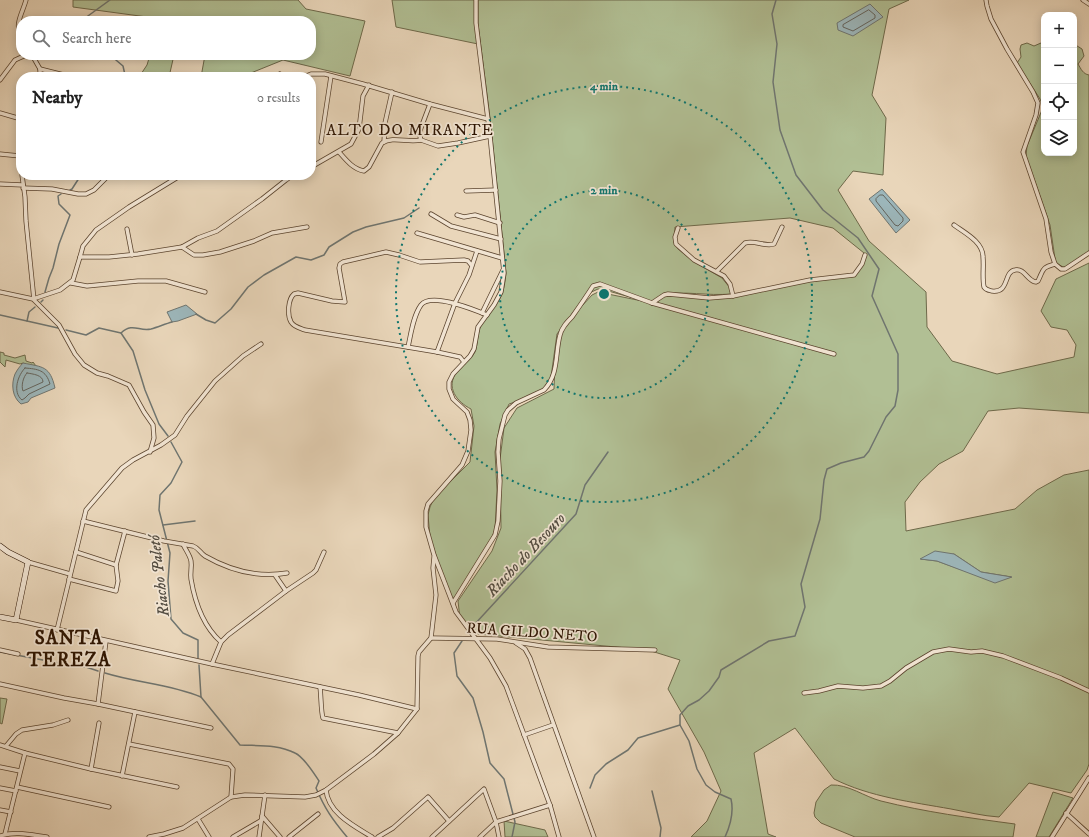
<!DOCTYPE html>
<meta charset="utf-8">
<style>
body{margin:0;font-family:"IM FELL DW Pica",serif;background:#f2f2f2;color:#222}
.controls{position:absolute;right:12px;top:12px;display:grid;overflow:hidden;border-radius:8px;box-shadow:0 2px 10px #0003}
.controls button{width:36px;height:36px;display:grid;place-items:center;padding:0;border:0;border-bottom:1px solid #e0e0e0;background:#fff;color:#222;font:20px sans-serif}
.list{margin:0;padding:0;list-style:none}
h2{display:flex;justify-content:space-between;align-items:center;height:52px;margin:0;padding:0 16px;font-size:17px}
h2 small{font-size:13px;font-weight:400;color:#767676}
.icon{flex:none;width:22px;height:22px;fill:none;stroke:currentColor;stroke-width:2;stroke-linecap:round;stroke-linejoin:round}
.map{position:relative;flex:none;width:1089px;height:837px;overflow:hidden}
.search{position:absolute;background:#fff;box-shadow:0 2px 10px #0003;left:16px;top:16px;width:300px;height:44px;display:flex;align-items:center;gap:10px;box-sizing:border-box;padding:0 14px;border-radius:16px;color:#767676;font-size:15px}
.panel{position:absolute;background:#fff;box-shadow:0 2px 10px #0003;left:16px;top:72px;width:300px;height:108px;border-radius:16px}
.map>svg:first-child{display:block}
.green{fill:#b1bf94;stroke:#6e694a;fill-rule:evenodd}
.water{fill:#9cb6ba;stroke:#6f7570}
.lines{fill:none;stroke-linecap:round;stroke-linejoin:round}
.shore{stroke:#64645d;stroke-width:1}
.stream{stroke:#6f7570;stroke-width:1.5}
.street-casing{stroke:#5b442e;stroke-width:5}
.secondary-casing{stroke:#2c1300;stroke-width:6}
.street{stroke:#f1e4d2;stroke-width:3.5}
.secondary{stroke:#f1e4d2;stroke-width:5}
.ring{fill:none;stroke:#0f766e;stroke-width:2;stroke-dasharray:2 4}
.labels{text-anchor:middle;stroke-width:3.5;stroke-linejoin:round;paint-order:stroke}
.street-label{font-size:15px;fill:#2c1300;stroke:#f1e4d2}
.neighbourhood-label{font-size:16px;letter-spacing:1px;fill:#2c1300;stroke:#f1e4d2}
.water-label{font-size:16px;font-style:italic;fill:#534c41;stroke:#f1e4d2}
.district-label{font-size:19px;font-weight:bold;letter-spacing:1px;fill:#2c1300;stroke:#f1e4d2}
.centre{fill:#0f766e;stroke:#f1e4d2;stroke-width:2}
.ring-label{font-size:12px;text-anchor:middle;font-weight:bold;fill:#0f766e;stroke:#f1e4d2;stroke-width:3.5;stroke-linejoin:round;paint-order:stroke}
</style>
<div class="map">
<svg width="1089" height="837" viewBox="0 0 1089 837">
<rect width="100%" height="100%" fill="#e9d6ba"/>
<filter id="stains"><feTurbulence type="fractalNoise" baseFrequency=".005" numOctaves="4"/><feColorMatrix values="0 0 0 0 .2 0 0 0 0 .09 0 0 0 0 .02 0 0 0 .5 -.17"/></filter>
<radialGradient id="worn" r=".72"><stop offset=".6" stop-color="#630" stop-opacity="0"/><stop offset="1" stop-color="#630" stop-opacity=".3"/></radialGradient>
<g class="green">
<polygon points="73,0 298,0 306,9 365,21 350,76 283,60 241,77 201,77 205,55 311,55 311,21 162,21 162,19 73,7"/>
<polygon points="392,0 475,0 478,44 396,27"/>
<path d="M 478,0 L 909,0 L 889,9 L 872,95 L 886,118 L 883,175 L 853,171 L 838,190 L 869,241 L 926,292 L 927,327 L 952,361 L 997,374 L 1074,357 L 1076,345 L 1067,330 L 1051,327 L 1041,311 L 1056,279 L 1089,263 L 1089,413 L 1019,408 L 988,411 L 963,451 L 939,464 L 920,482 L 905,502 L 906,531 L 1015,509 L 1037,490 L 1064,475 L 1089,470 L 1089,764 L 1087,770 L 1071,793 L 1029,783 L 999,817 C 983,816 967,812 951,809 C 912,802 870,797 834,779 L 795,728 L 754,753 L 768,834 L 776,837 L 691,837 L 707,821 L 721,791 L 704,752 L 668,689 L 680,660 L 648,650 L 478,634 L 460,619 L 458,601 L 492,551 L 501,528 L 500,459 L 504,428 L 517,408 L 554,389 L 555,361 L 561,329 L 592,295 L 598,292 L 647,302 L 605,290 L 598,289 L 587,294 L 557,334 L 551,377 L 543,389 L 524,399 L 509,404 L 500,424 L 495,452 L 497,490 L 495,530 L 490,541 L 455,598 L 452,598 L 440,568 L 430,537 L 428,515 L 430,507 L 434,498 L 470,462 L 474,426 L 471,409 C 457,402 445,387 457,372 C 463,365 470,361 475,352 C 478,344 477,335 480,328 C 484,317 493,309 499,300 C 504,292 505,282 506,273 L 490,118 L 478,24 ZM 790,218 L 833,228 L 864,253 L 862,263 L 854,274 L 770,288 L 733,296 L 709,297 L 664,296 L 656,303 L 663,294 C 685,291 708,296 731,294 L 730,288 L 722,278 L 693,261 L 678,249 L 674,242 L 675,227 ZM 954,554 L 981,572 L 1011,577 L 965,571 L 937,561 L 921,559 Z"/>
<path d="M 1027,43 L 1034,46 L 1041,43 L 1044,45 L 1044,153 L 1074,153 L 1074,44 L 1082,49 L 1084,56 L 1078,64 C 1081,69 1083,74 1089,75 L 1089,252 L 1067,267 L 1063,267 L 1056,263 L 1055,259 L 1050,225 L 1026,156 L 1027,146 L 1042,110 L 1042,104 L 1040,99 L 1017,63 L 1021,57 L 1020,49 L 1021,45 Z"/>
<polygon points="150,55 174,55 169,77 139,77 147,65"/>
<polygon points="0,352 4,353 4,355 15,358 25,355 26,361 32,363 33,362 36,366 31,366 23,363 20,364 6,360 5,367 0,362"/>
<polygon points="0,698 7,699 2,724 0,723"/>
<path d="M 831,785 C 848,784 865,797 881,801 C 925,812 970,818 1015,824 L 1013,837 L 855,837 L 821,823 L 815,817 L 814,813 L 816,802 L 824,790 Z"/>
<polygon points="1053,792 1073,798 1049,837 1036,837"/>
<polygon points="504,821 545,830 548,837 505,837"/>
</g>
<g class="water">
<polygon points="870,4 883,17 853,36 838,30 837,23"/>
<polygon points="882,189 910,220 896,233 869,199"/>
<polygon points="186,305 197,314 178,321 172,322 167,312"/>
<path d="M 23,363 C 43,367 50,366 55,388 L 31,398 L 28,402 L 21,404 C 12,397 11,384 15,374 C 17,370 20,366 23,363 Z"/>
<polygon points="935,551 954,554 981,572 1012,577 995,583 937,561 920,559"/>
</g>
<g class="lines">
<g class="shore">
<polygon points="869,10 875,15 875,18 853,31 843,27 843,25"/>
<polygon points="880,195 883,195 903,218 903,221 898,226 895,225 876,201 876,199"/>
<path d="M 25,368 C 38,369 46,370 50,384 L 29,394 L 25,398 L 22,400 C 12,392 18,375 25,368 Z"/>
<path d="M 27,373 C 33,374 43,375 43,382 L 23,391 C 21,386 23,377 27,373 Z"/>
</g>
<g class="stream">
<polyline points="81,21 110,0"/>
<polyline points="110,55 123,66 125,75 123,77"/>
<polyline points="70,190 72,189 81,175"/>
<polyline points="45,292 49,278 53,268 59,244 70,215 59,204 58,196 61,194"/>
<polyline points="41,302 43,300"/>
<polyline points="35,307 29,312 27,321 58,328"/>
<polyline points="196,314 206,320 215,323 231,309 248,287 264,275 296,257 311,260 324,255 329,247 353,232 366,227 404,218 419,208"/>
<polyline points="0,315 27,321"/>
<polyline points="66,330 86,335 99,328 121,333 133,351 145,390 159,424 168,436"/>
<path d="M 121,333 C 133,322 139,332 151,329 C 158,327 165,324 172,322"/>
<polyline points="171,442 182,462 171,483 160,495 159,510 170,553 168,581 171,619 183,633 198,640 198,658"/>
<polyline points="163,525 195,521"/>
<polyline points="474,625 576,514 585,485 608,452"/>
<polyline points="462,641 454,653 457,676 473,698 483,732 490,763 504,779 515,822 512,837"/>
<polyline points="0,652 75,666 86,667 98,671"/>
<path d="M 199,665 L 201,697 L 240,745 C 258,746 278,744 295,753 C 304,757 313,772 319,781 L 316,788 C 325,809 332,819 347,837"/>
<path d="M 105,673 C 137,683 170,684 201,697"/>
<polyline points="590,788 595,775 606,764 628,750 638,738 680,725"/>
<polyline points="652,791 661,828 660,837"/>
<path d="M 725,837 C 731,824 734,812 731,799 L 715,792 L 706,785 L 697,769 L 689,741 L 680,725 L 680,715 L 688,706 L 699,700 L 709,691 L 719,677 L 721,670 L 769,641 L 795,636 L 805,607 L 801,584 L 820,519 L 824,480 L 827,469 L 841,463 L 864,457 L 869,451 L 886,417 L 895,406 L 898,390 L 898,354 L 872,296 L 879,269 L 858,238 L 823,210 L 796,175 L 780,130 L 773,82 L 777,44 L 772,14 L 776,0"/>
</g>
<g class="street-casing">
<g id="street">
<polyline points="476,0 476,23 490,136 504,273 501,292 494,305 478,327 474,349 470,356 453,374 449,382 449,389 453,399 467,412 470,420 471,430 468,451 462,465 428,504 426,511 426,527 434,555 456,612 490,658 506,686 550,805 559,837"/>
<polyline points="986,0 987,6 991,19 1007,49 1033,92 1038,103 1036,115 1023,152 1046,219 1051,252 1055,264"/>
<polyline points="1083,0 1089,4"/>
<path d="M 21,36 C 14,24 23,12 26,0"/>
<polyline points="32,55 40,69 40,77"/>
<polyline points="40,69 72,77"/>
<polyline points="278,77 280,74"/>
<polyline points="304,77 311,74 325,74 363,84 430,104 488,119"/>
<polyline points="0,80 15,60 26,55"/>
<polyline points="430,104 419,133 421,140 438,146 458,143 490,136"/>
<polyline points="0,113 21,119"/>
<polyline points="321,142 331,76"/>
<polyline points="384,142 385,123 392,92"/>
<polyline points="21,144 20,156 21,161"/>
<path d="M 339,152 C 346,160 353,169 364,171 L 369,167 L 382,143 C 393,136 408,143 421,140"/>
<polyline points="0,154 20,156"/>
<polyline points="311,167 351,144 359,129 363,96 369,85"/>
<polyline points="22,175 25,197 26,221 34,300 59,325 75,354 84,365 97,373 108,376 129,385 144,412 153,425 154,438 150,452"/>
<polyline points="0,184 23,185"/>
<polyline points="23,188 52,189 78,194 86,194 94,190 109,175"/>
<polyline points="466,191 496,190"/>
<polyline points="431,214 451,226 501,239"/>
<polyline points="457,215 464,217 475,215 500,223"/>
<path d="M 954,225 C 965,233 983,242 983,257 C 984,267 982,277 984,287 C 986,290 988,290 992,291 C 1010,293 1003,272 1015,270 C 1025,268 1027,281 1036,282 L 1038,281 C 1044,269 1041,268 1055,264 L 1061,269 L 1065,269 L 1089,253"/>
<polyline points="678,228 675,237 676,244 694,260 724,276 730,284 733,296"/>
<polyline points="127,229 132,255"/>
<polyline points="417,233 502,258"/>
<polyline points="182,247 194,255 203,255 220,252 254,241 272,233 307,227"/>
<polyline points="80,257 83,246 96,230 129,207 178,177"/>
<path d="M 472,266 L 468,261 L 464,260 L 420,262 L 399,255 L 386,252 L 343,262 L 340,264 L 339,268 L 345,302 L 332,301 L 298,293 L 294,294 C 288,299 287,315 291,322 C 294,327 300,328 305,330 L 437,352 L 455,303 L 469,275 L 477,251"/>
<path d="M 717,271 L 745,243 C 755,240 765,247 774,244 L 782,227"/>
<polyline points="71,283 87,286 138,281 166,281 205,292"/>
<polyline points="0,292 33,299 60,290 73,280 80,257 109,257 138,254 182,247 198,238 217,231 262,199 286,180 293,175"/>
<polyline points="652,303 664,295 668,294 709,298 733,296 810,280 854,275 862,264 865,255"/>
<polyline points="482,313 503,270"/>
<path d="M 408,347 C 411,334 413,316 421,305 C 431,292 475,310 487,315"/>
<polyline points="437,352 460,357 464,362"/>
<path d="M 83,521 L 164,541 L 193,546 C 199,548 200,553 205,556 C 231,571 257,578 287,573"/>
<path d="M 183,544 C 185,549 190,555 191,561 C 192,567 190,573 191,579 C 195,603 203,626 221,642"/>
<polyline points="76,552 116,565"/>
<polyline points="28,562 70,574"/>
<polyline points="275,575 286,591"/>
<polyline points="69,579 116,591 118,581 116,565 125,531"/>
<path d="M 453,603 L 495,535 L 498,521 L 500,481 L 498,452 L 499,439 L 505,415 L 508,410 L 516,403 L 544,390 C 559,375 555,353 560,335 C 562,327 567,322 572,317 C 579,307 586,297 593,286 L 600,284 L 652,303 L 834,354"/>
<polyline points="16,620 212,664 359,695 417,709"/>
<polyline points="57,630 86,510 122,468 133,460 161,445 175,435 187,416 215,381 243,356 261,344"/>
<polyline points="431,638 497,639 548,647 655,650"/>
<path d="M 516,643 L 525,649 L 530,658 C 551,718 573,777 594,837"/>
<polyline points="0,650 18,654"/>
<polyline points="212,664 221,642 228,635 286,591 313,573 316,570 324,552"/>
<polyline points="0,684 64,698 98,704 211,728"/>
<path d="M 320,687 C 321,694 321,713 323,718 L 398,733"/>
<polyline points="804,693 819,691 838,686 863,688 881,686 890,681 906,668 933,652 949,649 971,652 982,651 1003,656 1061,678 1089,691"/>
<polyline points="98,704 106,641"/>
<polyline points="524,735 553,725"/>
<polyline points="129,744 229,764 233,769 231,797"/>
<polyline points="0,745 25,753 91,769 177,787"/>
<polyline points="6,746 16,734 22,730 53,725 68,720"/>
<polyline points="0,767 20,771"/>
<polyline points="91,769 99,723"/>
<polyline points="122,776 135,712"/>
<polyline points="17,787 109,807"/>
<polyline points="0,788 16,791"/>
<path d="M 326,790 C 328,813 354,826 372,837"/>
<polyline points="0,810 11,812"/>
<polyline points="1066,813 1089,834"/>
<polyline points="262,816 280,837"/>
<polyline points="198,819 209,837"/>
<polyline points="5,834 25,753"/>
<path d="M 0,836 C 16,831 31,835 47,837"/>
<polyline points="149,837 164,834 183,828 231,797 245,795 305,797 316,795 326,790 374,754 398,733 417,709 418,656 419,652 431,638 436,595 433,568 434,557"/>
<polyline points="233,837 262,820"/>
<polyline points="259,837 265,795"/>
<polyline points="289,837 318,814"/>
<polyline points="378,837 393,828 428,797 449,821"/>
<polyline points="432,837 484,789 496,822 499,837"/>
<polyline points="480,837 496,822 550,805"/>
<polyline points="1052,837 1089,778"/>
</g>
</g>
<g class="secondary-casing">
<polyline id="secondary" points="0,546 8,552 28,562 16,620 0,617"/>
</g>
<use href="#street" class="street"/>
<use href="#secondary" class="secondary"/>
</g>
<g class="ring">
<circle cx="604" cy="294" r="104"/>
<circle cx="604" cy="294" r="208"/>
</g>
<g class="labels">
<g class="street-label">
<text transform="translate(532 632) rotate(4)" y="5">RUA GILDO NETO</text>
</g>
<g class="neighbourhood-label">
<text x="410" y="135">ALTO DO MIRANTE</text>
</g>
<g class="water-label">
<text transform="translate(525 554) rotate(-47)" y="6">Riacho do Besouro</text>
<text transform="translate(158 576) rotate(-97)" y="6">Riacho Paletó</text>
</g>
<g class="district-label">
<text x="69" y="644">SANTA<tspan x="69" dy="22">TEREZA</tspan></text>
</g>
</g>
<circle cx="604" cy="294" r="6" class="centre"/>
<g class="ring-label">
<text x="604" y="90">4 min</text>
<text x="604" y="194">2 min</text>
</g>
<rect width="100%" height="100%" filter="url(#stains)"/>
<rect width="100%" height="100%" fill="url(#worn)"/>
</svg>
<div class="controls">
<button>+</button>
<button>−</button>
<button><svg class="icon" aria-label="locate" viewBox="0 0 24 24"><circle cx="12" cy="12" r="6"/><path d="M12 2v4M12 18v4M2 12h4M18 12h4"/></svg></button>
<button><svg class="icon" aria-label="layers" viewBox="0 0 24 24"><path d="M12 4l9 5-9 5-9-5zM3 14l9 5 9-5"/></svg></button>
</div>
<div class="search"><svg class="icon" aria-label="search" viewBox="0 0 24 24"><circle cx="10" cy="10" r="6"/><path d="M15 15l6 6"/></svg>Search here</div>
<section class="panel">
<h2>Nearby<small>0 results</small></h2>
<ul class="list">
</ul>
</section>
</div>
